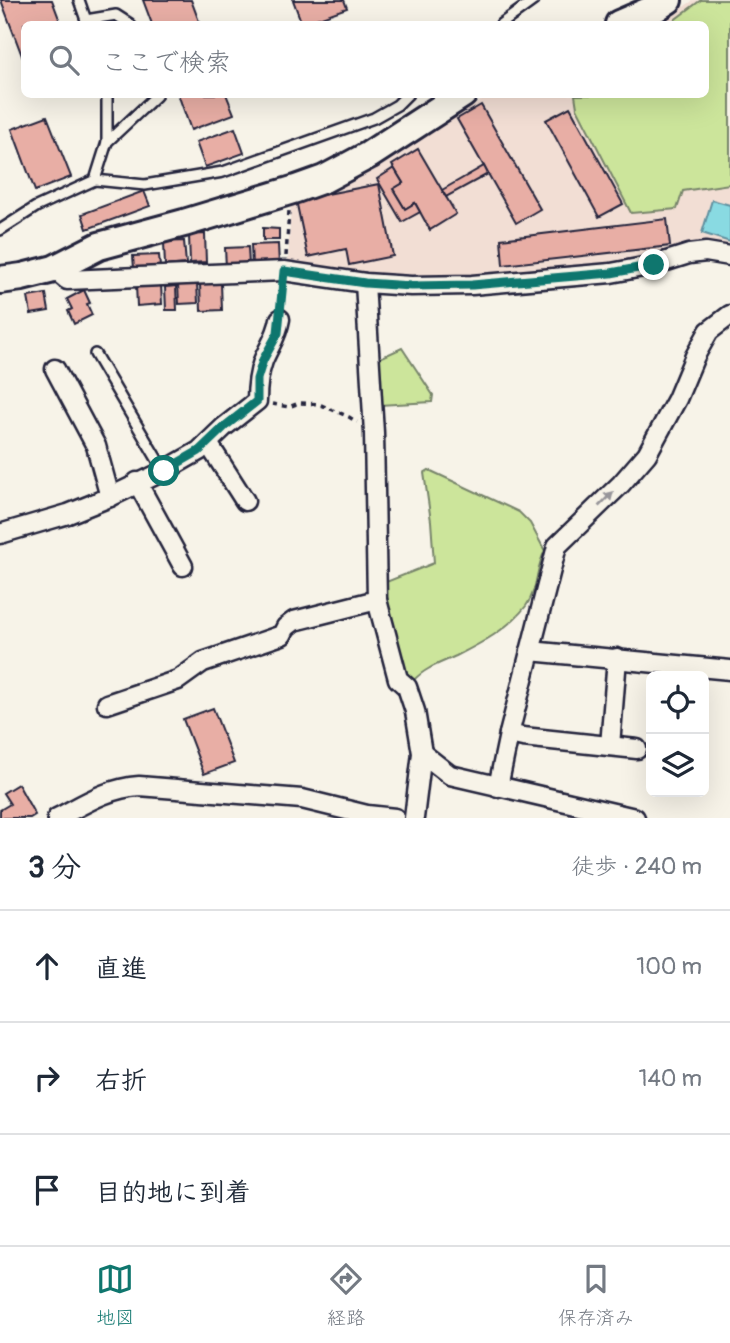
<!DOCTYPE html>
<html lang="ja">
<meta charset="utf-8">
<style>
body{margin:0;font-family:Pangolin,"Klee One",sans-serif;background:#f2f2f3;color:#1f2937}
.controls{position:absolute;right:21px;bottom:21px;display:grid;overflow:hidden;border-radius:10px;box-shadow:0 7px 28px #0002}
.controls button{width:63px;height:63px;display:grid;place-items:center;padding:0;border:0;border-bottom:2px solid #e0e1e3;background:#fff;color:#1f2937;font:35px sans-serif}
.stop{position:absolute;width:21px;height:21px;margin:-16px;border:5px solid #0f766e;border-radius:50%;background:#fff}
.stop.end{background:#0f766e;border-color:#fff;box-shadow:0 2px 7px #0008}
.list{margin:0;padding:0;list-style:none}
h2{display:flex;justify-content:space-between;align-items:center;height:91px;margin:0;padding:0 28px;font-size:30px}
h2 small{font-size:23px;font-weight:400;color:#747a83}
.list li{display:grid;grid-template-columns:46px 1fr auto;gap:21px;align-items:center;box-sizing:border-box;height:112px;padding:0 28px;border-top:2px solid #e0e1e3}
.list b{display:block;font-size:26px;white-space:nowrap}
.list em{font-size:23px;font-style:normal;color:#747a83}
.icon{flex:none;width:38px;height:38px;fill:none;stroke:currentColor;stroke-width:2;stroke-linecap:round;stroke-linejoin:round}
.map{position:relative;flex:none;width:730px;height:818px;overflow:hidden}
.search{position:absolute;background:#fff;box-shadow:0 7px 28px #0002;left:21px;right:21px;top:21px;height:77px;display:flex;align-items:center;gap:18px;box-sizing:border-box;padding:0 24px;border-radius:10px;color:#747a83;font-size:26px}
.sheet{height:427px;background:#fff}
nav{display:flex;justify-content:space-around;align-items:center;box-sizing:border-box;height:98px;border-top:2px solid #e0e1e3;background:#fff;font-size:19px;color:#747a83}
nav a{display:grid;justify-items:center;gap:4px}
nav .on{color:#0f766e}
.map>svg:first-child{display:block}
.built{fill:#f2ded4}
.green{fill:#cce59b;stroke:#77846b;stroke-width:2}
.water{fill:#89dae2;stroke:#60909f;stroke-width:2}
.building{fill:#e8aea5;stroke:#22223b;stroke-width:2}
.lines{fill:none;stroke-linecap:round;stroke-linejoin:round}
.lane-casing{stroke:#22223b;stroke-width:14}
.street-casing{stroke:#22223b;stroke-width:23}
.secondary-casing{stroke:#22223b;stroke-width:32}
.path{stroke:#22223b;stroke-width:3.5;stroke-dasharray:5 5;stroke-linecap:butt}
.lane{stroke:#f7f3e8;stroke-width:9}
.street{stroke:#f7f3e8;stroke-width:18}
.secondary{stroke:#f7f3e8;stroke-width:26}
.oneway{fill:#97959a}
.route{stroke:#0f766e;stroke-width:9}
</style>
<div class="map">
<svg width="730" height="818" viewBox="0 0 730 818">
<rect width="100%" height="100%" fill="#f7f3e8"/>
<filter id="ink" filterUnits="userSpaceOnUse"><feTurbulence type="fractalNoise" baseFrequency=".0143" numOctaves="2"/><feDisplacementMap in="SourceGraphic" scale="14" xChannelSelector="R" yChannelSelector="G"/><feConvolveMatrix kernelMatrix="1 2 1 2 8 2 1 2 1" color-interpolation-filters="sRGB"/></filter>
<g filter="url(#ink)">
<polygon class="built" points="694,0 730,0 730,248 721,245 695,246 625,265 491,276 373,278 288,266 291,202 345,184 375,168 490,95 706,94 706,24 657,24"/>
<g class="green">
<polygon points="701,0 730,0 730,184 683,191 677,209 631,213 577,108 575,95 706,94 706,24 669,24"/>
<polygon points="402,348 433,395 432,402 379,405 371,362"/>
<path d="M 429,470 L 519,512 L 530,523 L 545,551 C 535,568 539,588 526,606 C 508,629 482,643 456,656 C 441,663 425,668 414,680 L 405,678 L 381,584 L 434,563 L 431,521 L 424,473 Z"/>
</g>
<polygon class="water" points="712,200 730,205 730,242 702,233"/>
<g class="building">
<polygon points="1,0 52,0 61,24 24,24 24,61"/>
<polygon points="143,0 191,0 200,24 152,24"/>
<polygon points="293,0 344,0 347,8 302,24"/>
<polygon points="178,94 226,94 234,114 191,130"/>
<polygon points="481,105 540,209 516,223 457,119"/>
<polygon points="570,107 623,204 599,217 546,120"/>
<polygon points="47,116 71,177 35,191 12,129"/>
<polygon points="235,128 244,153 205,167 196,142"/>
<polygon points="418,149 456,214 430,230 415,203 405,209 393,189 403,183 392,165"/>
<polygon points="484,166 488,174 446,197 442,190"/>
<polygon points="394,168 403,183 393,189 405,209 415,203 420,212 402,222 377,179"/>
<polygon points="379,184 393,256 349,265 346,249 308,257 296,200"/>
<polygon points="144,191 150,206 87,229 82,214"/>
<polygon points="667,219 670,246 503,265 501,239"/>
<polygon points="263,228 279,229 279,240 263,240"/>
<polygon points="205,234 206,262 190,263 189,235"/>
<polygon points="184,241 186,264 165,266 164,242"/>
<polygon points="278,244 279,265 252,265 251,245"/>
<polygon points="248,247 249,266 226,267 225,248"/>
<polygon points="159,255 160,267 134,268 133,256"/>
<polygon points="197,283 198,303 179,304 178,284"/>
<polygon points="200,283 221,283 222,310 201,311"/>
<polygon points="161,284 162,304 137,306 136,285"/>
<polygon points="176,286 177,310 166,310 165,287"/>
<polygon points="84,290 90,303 87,304 92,315 74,324 68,311 72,309 67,299"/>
<polygon points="46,294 49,311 31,314 28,297"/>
<polygon points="213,708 234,763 204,774 183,719"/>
<polygon points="18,784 35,815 30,818 0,818 0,810 10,804 3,793"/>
</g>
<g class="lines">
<g class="lane-casing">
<g id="lane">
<polyline points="79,0 87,23"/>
<polyline points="86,20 116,15 130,24"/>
<polyline points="501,24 534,0"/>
<polyline points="107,142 156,96 156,94"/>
<polyline points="95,180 145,185 223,172 374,118 397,105 408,94"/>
<polyline points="0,230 36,207 95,180 107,142 107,94"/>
<polyline points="95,354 164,471"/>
</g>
</g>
<g class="street-casing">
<g id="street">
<polyline points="54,269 67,280 284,271 365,283 411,286 472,285 611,273 654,265 689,254 706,252 730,256"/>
<polyline points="365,283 374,433 377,600 398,679 407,687 415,711 422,753 414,818"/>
<polyline points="55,369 96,446 110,497"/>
<polyline points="208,443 245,501"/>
<polyline points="137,482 183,566"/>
<path d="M 0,534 L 68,514 L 110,497 L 164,471 L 199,451 L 224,427 L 257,401 C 257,387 258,375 263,361 C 269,346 277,337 280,319"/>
<polyline points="530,651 730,670"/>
<polyline points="107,704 178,680 203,662 282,635 286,627 294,621 377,600"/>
<polyline points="509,734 523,737 637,749"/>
<polyline points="610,746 617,658"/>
<polyline points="422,753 450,775 635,818"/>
<polyline points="498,787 509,734 557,546 621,484 647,454 677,399 695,356 709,331 730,315"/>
<path d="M 57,818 C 84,804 108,788 139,786 L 302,799 L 367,815 L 395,818"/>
</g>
</g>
<g class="secondary-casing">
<g id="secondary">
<polyline points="619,24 656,8 668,0"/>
<polyline points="0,280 22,277 54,269 99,246 184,223 296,189 324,179 369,155 463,94"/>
</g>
</g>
<g class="path">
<polyline points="286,256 289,211"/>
<polyline points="282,305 283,288"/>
<polyline points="272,404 289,407 299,403 319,404 349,417 357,422"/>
</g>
<use href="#lane" class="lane"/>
<use href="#street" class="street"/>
<use href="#secondary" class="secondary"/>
</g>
<defs><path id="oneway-solid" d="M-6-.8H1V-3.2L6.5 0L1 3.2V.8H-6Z" transform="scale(1.75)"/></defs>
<use class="oneway" href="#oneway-solid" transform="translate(606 499) rotate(-45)"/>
</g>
<g class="lines" filter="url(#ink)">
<polyline class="route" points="164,471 199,451 224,427 257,401 257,379 263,360 278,333 284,271 365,283 411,286 472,285 611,273 654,265"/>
</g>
</svg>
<div class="controls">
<button><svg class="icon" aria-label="locate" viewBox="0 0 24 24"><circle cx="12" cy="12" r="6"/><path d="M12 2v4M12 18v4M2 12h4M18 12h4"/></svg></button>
<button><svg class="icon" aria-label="layers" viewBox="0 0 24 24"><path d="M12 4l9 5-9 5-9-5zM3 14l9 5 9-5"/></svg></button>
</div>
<div class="stop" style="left:164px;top:471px"></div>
<div class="stop end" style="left:654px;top:265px"></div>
<div class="search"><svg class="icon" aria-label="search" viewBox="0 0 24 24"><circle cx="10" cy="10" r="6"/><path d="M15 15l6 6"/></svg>ここで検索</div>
</div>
<section class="sheet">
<h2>3 分<small>徒歩 · 240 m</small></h2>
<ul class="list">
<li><svg class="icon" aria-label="ahead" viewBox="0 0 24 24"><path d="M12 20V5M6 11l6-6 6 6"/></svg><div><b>直進</b></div><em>100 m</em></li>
<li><svg class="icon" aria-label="right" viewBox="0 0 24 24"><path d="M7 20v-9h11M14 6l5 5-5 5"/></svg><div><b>右折</b></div><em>140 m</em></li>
<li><svg class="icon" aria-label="arrive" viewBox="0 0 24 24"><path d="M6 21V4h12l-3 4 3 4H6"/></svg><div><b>目的地に到着</b></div></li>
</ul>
</section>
<nav>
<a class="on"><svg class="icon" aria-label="map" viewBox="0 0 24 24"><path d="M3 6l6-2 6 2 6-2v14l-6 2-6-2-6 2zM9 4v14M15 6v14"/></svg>地図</a>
<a><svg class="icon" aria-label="directions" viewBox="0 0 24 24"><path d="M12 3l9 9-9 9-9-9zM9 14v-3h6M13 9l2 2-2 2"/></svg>経路</a>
<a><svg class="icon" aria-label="saved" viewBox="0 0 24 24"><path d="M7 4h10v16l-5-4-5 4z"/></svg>保存済み</a>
</nav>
